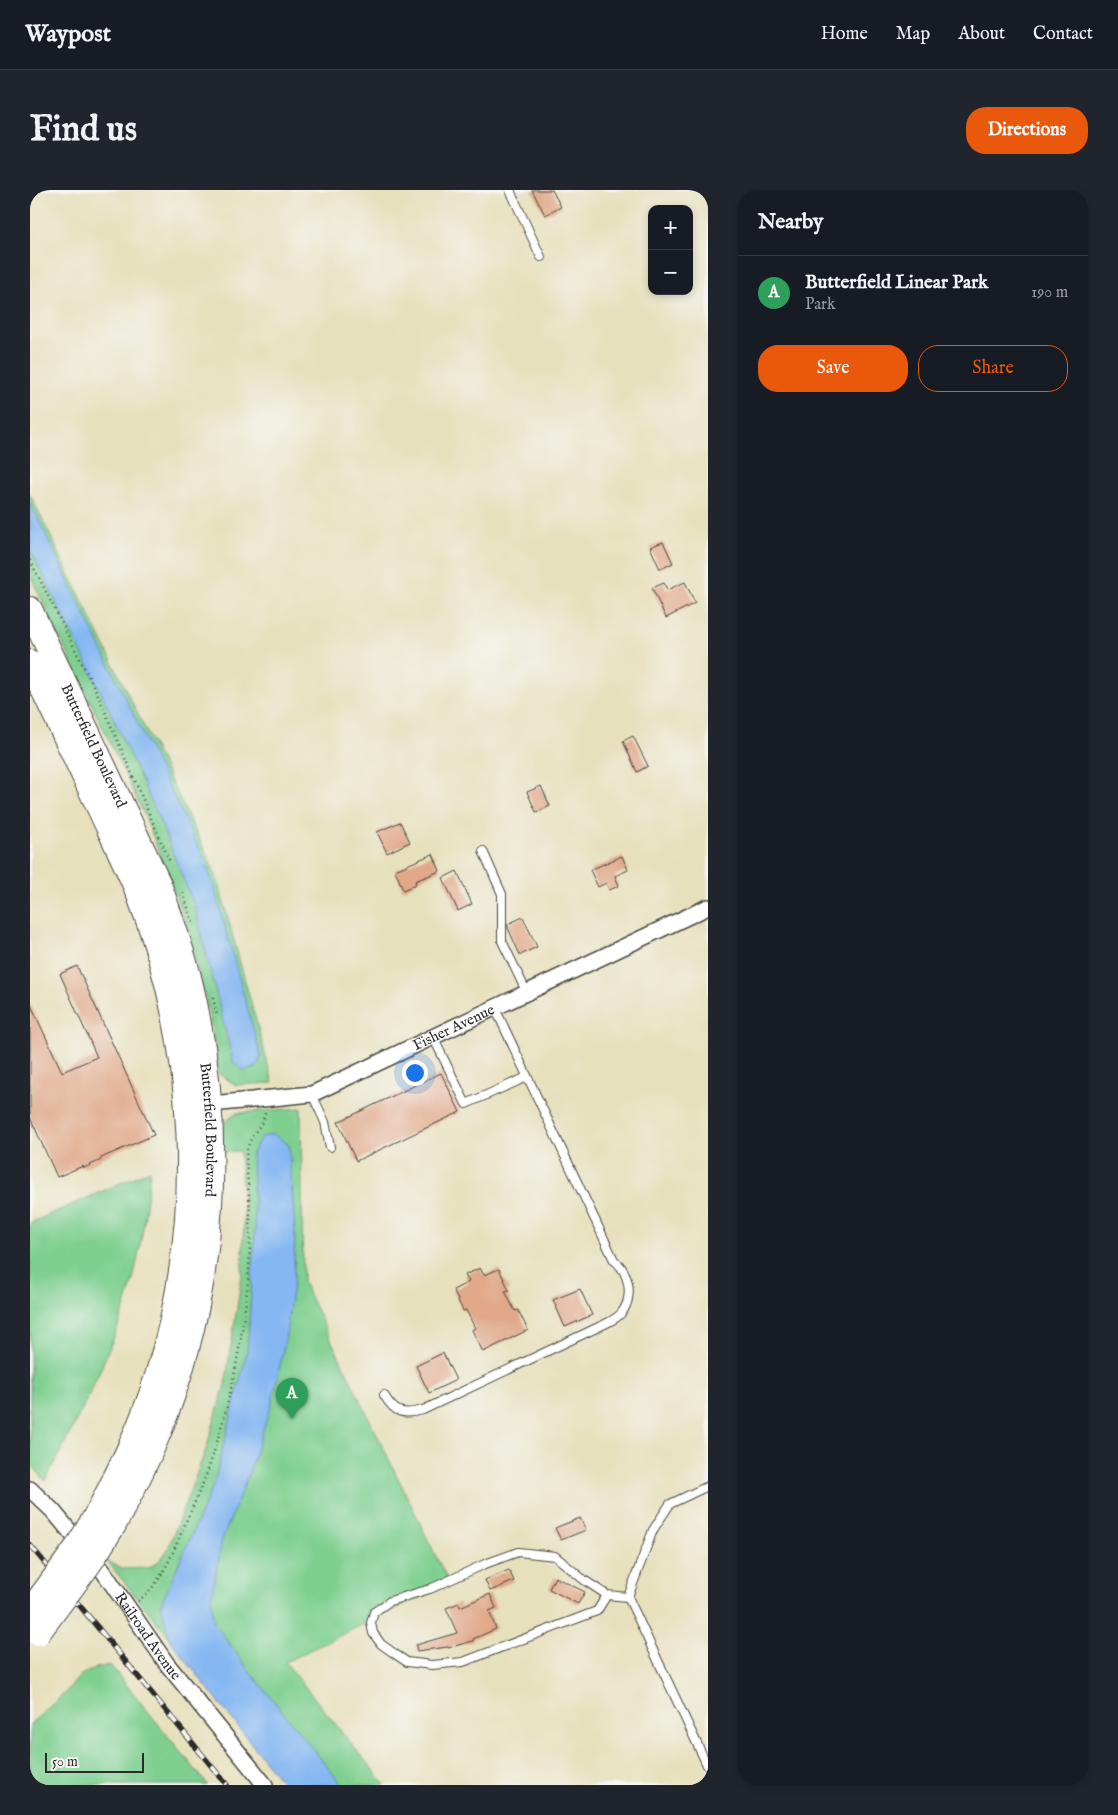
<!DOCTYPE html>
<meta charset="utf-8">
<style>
body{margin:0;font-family:"IM FELL English",serif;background:#20242c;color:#f1f3f6}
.controls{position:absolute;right:15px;top:15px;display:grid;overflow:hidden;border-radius:10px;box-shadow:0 2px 8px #0003}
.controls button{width:45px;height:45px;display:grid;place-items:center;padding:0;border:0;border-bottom:1px solid #363941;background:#171b24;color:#f1f3f6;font:25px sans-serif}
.scale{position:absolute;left:15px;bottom:12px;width:99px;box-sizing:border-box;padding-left:5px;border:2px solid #2b2b2b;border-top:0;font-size:14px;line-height:18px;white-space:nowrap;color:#2b2b2b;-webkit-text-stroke:4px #f6f6f2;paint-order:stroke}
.you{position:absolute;left:384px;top:882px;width:18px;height:18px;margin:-12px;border:4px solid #fff;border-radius:50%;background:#1a73e8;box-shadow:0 0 0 8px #1a73e833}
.badge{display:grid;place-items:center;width:32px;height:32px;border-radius:50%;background:#ea580c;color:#fff;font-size:16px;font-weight:700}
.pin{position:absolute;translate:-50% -41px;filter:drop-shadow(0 1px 2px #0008)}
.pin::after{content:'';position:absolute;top:26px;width:18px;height:15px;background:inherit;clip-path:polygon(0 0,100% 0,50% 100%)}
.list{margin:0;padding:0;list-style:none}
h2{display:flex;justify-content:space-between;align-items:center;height:65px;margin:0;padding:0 20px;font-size:21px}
h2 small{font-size:16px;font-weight:400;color:#9ea1a6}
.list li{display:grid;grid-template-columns:32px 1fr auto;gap:15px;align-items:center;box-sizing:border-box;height:75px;padding:0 20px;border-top:1px solid #363941}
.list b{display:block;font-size:19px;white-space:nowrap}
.list p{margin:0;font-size:16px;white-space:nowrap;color:#9ea1a6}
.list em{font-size:16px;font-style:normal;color:#9ea1a6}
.actions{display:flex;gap:10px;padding:15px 20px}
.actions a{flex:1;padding:11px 0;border:1px solid #ea580c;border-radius:20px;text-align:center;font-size:18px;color:#ea580c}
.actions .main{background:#ea580c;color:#fff}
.map{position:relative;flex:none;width:678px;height:1595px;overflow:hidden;border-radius:20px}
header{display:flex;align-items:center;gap:30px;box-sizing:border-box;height:70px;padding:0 25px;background:#171b24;border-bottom:1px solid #363941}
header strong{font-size:24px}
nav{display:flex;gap:28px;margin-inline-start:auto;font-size:18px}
.intro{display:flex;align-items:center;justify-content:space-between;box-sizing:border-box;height:120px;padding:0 30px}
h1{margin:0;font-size:35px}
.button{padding:12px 22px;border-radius:20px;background:#ea580c;color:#fff;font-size:18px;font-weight:700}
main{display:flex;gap:30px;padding:0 30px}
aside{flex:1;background:#171b24;border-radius:20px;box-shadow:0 2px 8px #0003}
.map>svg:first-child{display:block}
.green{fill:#7ecf90;stroke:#547d5e}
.water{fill:#85b7f2;stroke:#58718e}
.building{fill:#e1a98a}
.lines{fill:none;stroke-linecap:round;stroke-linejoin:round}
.lane-casing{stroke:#474641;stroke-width:10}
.street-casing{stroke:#474641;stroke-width:18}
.primary-casing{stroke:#474641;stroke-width:26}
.path{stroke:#474641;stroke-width:2.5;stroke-dasharray:1 4;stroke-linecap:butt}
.lane{stroke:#fff;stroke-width:8}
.street{stroke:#fff;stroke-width:15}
.primary{stroke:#fff;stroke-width:24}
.rail-casing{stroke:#2b2b2b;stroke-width:5.5}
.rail{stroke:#f6f6f2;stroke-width:4;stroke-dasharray:11;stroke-linecap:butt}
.primary-bridge-casing{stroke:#474641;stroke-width:26;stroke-linecap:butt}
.primary-bridge{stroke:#fff;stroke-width:24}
.labels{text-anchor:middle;stroke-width:4;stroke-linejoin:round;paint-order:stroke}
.street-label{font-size:15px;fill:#2b2b2b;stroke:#f6f6f2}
</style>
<header>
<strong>Waypost</strong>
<nav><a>Home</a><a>Map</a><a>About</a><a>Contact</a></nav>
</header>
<div class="intro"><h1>Find us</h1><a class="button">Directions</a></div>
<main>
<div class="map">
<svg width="678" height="1595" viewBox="0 0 678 1595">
<rect width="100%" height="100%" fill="#f6f6f2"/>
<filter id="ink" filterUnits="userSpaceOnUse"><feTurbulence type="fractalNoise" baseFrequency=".02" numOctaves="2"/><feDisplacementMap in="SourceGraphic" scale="10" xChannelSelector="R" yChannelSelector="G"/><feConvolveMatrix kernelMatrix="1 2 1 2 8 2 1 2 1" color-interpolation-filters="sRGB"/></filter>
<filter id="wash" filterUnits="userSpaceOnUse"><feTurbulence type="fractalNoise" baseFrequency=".0096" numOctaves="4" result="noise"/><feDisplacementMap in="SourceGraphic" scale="20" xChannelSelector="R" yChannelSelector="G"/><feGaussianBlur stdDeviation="1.12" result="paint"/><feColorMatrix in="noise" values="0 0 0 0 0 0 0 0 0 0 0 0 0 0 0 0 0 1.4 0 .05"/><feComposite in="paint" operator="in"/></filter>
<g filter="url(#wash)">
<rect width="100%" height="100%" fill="#e7e0bd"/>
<g class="green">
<polygon points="0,304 179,669 188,692 243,893 206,895 189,884 178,819 152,722 114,624 0,385"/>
<polygon points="271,918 273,1092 419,1393 255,1472 355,1595 260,1595 76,1370 92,1379 119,1378 130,1370 137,1361 175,1262 195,1195 212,1085 214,1024 210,961 193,962 192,939 195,932 207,923"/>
<path d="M 120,980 C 116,1020 111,1061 100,1100 C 80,1167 48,1229 15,1291 L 0,1272 L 0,1033 Z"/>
<polygon points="80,1475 178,1595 0,1595 0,1534 35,1503 51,1485 66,1478"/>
</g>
<g class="water">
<polygon points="0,312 175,671 184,697 231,867 226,878 214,881 203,872 165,718 126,622 71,502 0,359"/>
<polygon points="243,944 259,955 265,1042 264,1088 255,1151 242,1213 219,1283 192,1350 181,1410 184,1433 218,1479 312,1595 254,1595 139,1449 131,1414 184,1293 217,1162 225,1042 222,963 231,947"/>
</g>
<g id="blocks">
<g class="building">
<polygon points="502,0 522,0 531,17 515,25"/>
<polygon points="633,352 643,373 630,379 620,357"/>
<polygon points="655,392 665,413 636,428 622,398 634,393 637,400"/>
<polygon points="603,546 618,576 607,582 593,551"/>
<polygon points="511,596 520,616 506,622 497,602"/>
<polygon points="370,632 380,652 357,663 347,642"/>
<polygon points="403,664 410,681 385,691 386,694 373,700 365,680"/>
<polygon points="592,666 598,680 585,686 589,696 579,700 576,693 568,697 560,680"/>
<polygon points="427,681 442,714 428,721 413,688"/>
<polygon points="493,727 507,757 490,765 478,738 478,734"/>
<polygon points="47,776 124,945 71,968 71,970 54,978 53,976 27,987 0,927 0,813 32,882 67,867 30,784"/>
<polygon points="411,883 430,922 326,971 308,932"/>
<polygon points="450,1078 454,1085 469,1079 479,1100 475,1101 485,1121 488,1120 498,1140 453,1162 442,1140 445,1138 436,1120 433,1121 423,1100 439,1092 435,1085"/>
<polygon points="550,1099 562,1125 535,1137 523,1110"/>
<polygon points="413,1163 426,1190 399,1203 386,1176"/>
<polygon points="550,1328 556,1340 531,1350 525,1338"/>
<polygon points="479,1380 484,1391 460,1401 455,1390"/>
<polygon points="525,1387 555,1402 548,1414 519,1399"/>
<polygon points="460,1404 466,1418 459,1421 466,1439 443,1449 443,1451 418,1458 418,1457 387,1461 386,1455 427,1443 416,1418 429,1413 430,1417"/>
</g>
</g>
</g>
<g filter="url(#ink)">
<use href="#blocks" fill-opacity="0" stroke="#474641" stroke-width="1"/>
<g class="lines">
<g class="lane-casing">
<g id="lane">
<polyline points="480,0 511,67"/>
<polyline points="453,661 472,704 472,751 497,803"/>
<polyline points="403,847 436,914 497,887"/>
<polyline points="282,904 295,932 300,957"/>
<path d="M 354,1205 C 365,1224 373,1225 393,1220 L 577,1133 C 583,1130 589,1127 593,1121 C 604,1104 598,1081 584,1070 L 465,818"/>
<polyline points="678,1296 640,1314 623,1340 598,1407 678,1577"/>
<polyline points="577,1405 567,1421 433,1472 402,1475 377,1472 365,1464 351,1454 343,1443 341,1433 344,1422 360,1411 400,1399 455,1374 488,1362 525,1366 554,1390 577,1405 598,1407"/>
</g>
</g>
<g class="street-casing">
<g id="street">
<path id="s1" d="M 171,915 L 282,904 L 678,717"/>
<path id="s2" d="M 0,1299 L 23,1321 L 73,1381 L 137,1474 L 235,1595"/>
</g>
</g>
<g class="primary-casing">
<g id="primary">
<path id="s3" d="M 0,419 L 129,694 C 140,726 152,758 160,791 C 196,940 187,1097 130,1240 C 117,1272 101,1304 84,1335"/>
<path d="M 0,472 C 23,520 46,569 69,618 C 82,646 96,674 108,703 C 168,856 176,1029 127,1186 C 113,1232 92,1275 70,1318"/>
</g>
</g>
<g class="path">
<polyline points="0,370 67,503 140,672"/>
<polyline points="153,703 163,733"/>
<polyline points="183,808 187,825"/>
<path d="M 108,1411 C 131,1394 141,1367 152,1341 C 162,1318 173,1295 181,1271 C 200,1213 213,1150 218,1089 C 220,1062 221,1036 219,1009 C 219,996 215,972 217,960 C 219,947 235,932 235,923"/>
</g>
<use href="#lane" class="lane"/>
<use href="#street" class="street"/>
<use href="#primary" class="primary"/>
<g class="rail-casing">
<polyline id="rail" points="0,1355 197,1595"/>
</g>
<use href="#rail" class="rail"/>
<g class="primary-bridge-casing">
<g id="primary-bridge">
<polyline points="0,1421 47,1357 70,1318"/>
<polyline points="8,1443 60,1373 84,1335"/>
</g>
</g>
<use href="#primary-bridge" class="primary-bridge"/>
</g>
</g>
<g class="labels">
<g class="street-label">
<text dy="5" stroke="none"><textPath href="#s3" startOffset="151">Butterfield Boulevard</textPath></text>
<text dy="5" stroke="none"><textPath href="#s1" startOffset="268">Fisher Avenue</textPath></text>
<text dy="5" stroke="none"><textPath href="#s3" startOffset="556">Butterfield Boulevard</textPath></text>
<text dy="5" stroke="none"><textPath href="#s2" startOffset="189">Railroad Avenue</textPath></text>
</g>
</g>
</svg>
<div class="controls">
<button>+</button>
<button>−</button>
</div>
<div class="scale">50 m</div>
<div class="you"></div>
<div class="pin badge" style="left:262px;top:1229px;background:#2e9e5b">A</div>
</div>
<aside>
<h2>Nearby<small></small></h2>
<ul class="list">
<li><span class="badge" style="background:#2e9e5b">A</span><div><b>Butterfield Linear Park</b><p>Park</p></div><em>190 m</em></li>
</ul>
<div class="actions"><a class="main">Save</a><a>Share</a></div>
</aside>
</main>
